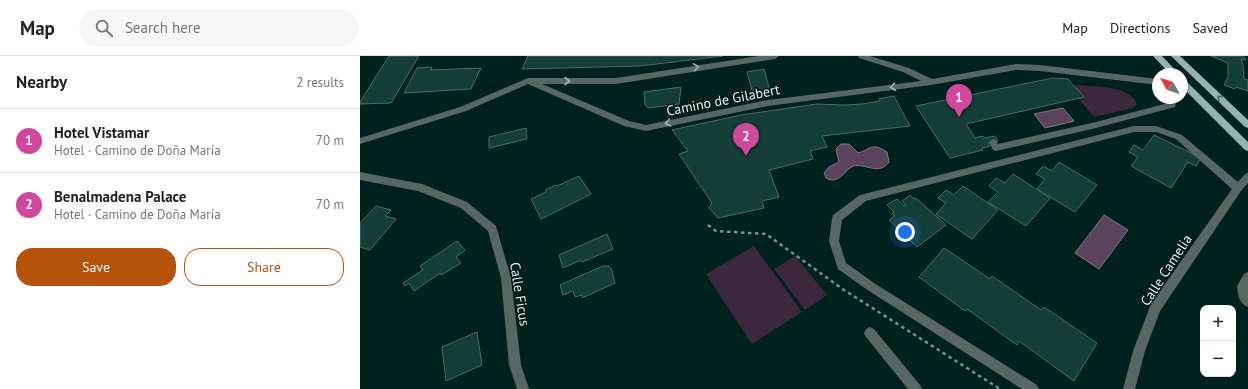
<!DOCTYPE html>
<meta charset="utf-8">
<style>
body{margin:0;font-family:"PT Sans",sans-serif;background:#f6f6f6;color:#222}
.controls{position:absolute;right:12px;bottom:12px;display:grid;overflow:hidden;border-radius:8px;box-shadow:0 1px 3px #0004}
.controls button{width:36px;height:36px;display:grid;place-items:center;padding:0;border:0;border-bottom:1px solid #e0e0e0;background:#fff;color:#222;font:20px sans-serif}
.compass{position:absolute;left:792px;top:12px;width:36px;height:36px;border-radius:50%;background:#fff;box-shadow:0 1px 3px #0004;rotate:309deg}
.you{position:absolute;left:545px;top:176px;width:14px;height:14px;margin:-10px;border:3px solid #fff;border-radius:50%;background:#1a73e8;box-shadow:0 0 0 6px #1a73e833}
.badge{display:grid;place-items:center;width:26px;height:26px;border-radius:50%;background:#b45309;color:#fff;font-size:13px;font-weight:700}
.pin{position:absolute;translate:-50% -33px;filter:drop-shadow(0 1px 2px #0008)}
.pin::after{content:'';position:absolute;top:21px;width:14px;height:12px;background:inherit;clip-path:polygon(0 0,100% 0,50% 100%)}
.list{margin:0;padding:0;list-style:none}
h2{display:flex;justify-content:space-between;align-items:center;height:52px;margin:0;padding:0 16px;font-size:17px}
h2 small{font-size:13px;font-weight:400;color:#767676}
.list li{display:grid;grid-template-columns:26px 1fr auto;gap:12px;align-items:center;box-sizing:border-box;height:64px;padding:0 16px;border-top:1px solid #e0e0e0}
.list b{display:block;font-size:15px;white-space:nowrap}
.list p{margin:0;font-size:13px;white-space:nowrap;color:#767676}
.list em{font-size:13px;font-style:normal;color:#767676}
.actions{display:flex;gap:8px;padding:12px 16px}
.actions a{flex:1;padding:9px 0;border:1px solid #b45309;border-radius:16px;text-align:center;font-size:14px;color:#b45309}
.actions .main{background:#b45309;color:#fff}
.icon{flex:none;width:22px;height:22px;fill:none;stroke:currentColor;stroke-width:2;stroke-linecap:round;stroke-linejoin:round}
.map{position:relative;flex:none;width:888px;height:333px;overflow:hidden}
header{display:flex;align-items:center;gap:24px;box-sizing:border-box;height:56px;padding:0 20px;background:#fff;border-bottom:1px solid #e0e0e0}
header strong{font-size:19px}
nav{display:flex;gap:22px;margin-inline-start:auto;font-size:14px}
.search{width:280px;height:36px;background:#f6f6f6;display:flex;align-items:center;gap:10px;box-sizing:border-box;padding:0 14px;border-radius:22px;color:#767676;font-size:15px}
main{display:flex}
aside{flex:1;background:#fff}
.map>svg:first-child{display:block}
.green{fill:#3b283c}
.water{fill:#5a435b;stroke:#837888}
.building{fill:#143e38;stroke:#496c66}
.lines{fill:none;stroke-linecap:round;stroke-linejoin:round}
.path{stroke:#77918d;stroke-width:2.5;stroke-dasharray:3.5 3.5;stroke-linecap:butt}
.minor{fill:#596764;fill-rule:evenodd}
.major{fill:#95b4ae;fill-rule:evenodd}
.oneway{stroke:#a4b5b2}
.oneway2{stroke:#4b6661}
.labels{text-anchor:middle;stroke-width:3;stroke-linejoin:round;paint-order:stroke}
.street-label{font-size:14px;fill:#e2f5f1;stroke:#011814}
</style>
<header>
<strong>Map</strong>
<div class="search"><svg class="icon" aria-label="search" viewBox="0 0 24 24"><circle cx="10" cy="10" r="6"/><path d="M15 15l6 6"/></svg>Search here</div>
<nav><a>Map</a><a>Directions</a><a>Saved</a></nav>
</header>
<main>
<aside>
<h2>Nearby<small>2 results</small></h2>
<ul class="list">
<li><span class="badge" style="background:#d1479c">1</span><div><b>Hotel Vistamar</b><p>Hotel · Camino de Doña María</p></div><em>70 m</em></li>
<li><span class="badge" style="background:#d1479c">2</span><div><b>Benalmadena Palace</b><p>Hotel · Camino de Doña María</p></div><em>70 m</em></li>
</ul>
<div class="actions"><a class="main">Save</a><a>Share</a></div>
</aside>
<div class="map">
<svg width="888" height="333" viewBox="0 0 888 333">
<rect width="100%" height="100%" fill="#00221e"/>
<g class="green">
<path d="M 713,29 C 732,31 769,28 777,48 L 773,52 L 734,61 L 718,42 L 723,40 Z"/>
<polygon points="394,190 442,256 392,288 346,218"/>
<polygon points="435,200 467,239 445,254 414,213"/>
</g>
<g class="water">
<polygon points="703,52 714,65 685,72 674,58"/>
<path d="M 481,88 L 489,88 L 498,97 C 512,93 511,86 527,96 L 529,106 C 519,120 506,107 493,110 C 483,116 478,129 466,122 L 464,117 L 469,111 L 479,106 L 476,93 Z"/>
<polygon points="744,159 768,174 739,213 715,197"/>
</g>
<g class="building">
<polygon points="29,0 59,0 31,47 0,48 0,46"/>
<polygon points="168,0 363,0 280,10 162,13"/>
<polygon points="851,0 883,0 886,4 881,3 883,9 884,23 888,24 888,35 876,31 875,33 864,29 868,21 868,7"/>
<polygon points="72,11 71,14 121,12 111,33 44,37 57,12"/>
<polygon points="404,13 410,35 393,38 387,16"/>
<polygon points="693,22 708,23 724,41 606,68 615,82 623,80 625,82 635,80 638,85 628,87 630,90 622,92 623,94 590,102 556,50"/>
<polygon points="321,31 319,48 288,52 285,49 284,36"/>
<polygon points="534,40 550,70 462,80 467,91 450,95 453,103 409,114 419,141 402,145 404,152 358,162 349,152 352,147 319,98 328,95 312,74 381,59 457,48 485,49 502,48 520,45 519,43"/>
<polygon points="166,72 167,83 129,92 129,81"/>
<polygon points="794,79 841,102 836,110 828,106 811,132 771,110 778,101 769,96 774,89 783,94"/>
<polygon points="699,106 737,129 715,156 677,133 685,123 676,118 683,110 692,115"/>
<polygon points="653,118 690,142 666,170 628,146 638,136 629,130 636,122 645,127"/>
<polygon points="219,120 231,138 181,163 171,143 186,136 185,134 196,129 197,130"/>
<polygon points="603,130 638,154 612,183 576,158 586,147 578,142 586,134 594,139"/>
<polygon points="550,139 554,143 556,142 586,169 557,191 529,164 535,160 532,158 534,156 527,149 537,143 544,150 546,149 542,145"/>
<polygon points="16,150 31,154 25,160 36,163 10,194 0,191 0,167"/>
<polygon points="247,178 253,193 222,206 221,204 203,212 199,199"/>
<polygon points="97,185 105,194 96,201 101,207 81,219 80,217 54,235 49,227 45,230 43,227 63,214 60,210"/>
<polygon points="584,192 630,223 632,220 681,254 684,251 737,287 714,325 659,285 657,289 607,253 605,255 559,221"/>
<polygon points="243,210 249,210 251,212 255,227 222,242 222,239 215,241 213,235 203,239 200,229"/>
<polygon points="117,276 122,309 86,325 82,291"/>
</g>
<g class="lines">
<polyline class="path" points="348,169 356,175 406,178 484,234 640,333"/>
<g class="minor">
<polygon points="399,0 419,0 415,3 256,28 182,28 269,65 286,69 408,44 561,25 543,16 499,2 498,0 510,0 549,12 572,23 656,8 680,9 798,23 798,29 680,15 656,14 571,29 408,50 286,75 264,70 168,28 106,55 0,88 0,82 100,51 168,22 256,22"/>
<polygon points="809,42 817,42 815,51 736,72 636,95 633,94 629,86 633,83 636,84 638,88 736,66 808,47"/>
<polygon points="774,70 796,70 822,79 878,126 885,118 888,117 888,127 881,135 800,255 785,295 775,333 763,333 773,295 791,248 872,133 816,83 796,76 774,76 506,145 482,164 479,185 486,207 514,227 677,329 679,333 662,333 506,233 478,213 469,185 472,162 473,159 500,139"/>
<polygon points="0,116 62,128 107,146 136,170 151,222 161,309 169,333 157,333 149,309 141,222 128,175 101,152 58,135 0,124"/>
<path d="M 888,216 L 888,251 C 879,248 878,239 877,230 L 884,218 Z"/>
<polygon points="510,271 514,273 560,329 562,333 548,333 506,281 504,277 506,273"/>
</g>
<g class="major">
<polygon points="793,0 802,0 819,18 810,18"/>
<polygon points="811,0 820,0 888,64 888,72 885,71"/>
<polygon points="822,23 825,24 888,86 888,95 885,94 822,31"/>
</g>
</g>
<defs><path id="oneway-chevron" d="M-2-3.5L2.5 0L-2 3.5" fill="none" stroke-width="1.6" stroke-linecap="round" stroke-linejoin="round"/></defs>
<g class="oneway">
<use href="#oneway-chevron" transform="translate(336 11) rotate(-9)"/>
<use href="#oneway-chevron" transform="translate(207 25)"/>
<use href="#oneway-chevron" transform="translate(533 31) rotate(173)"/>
<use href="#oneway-chevron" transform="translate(308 67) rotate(168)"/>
</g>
<use class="oneway2" href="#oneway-chevron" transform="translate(860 42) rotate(-137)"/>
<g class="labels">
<g class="street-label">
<text transform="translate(363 44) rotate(-11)" y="5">Camino de Gilabert</text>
<text transform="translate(806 214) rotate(-57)" y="5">Calle Camelia</text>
<text transform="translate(160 238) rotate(81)" y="5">Calle Ficus</text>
</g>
</g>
</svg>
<div class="controls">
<button>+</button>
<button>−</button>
</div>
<svg class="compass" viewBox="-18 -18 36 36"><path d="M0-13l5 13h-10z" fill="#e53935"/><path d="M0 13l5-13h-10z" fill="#767676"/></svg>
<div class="you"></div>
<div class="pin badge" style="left:599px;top:61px;background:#d1479c">1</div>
<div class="pin badge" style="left:386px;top:100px;background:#d1479c">2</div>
</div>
</main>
